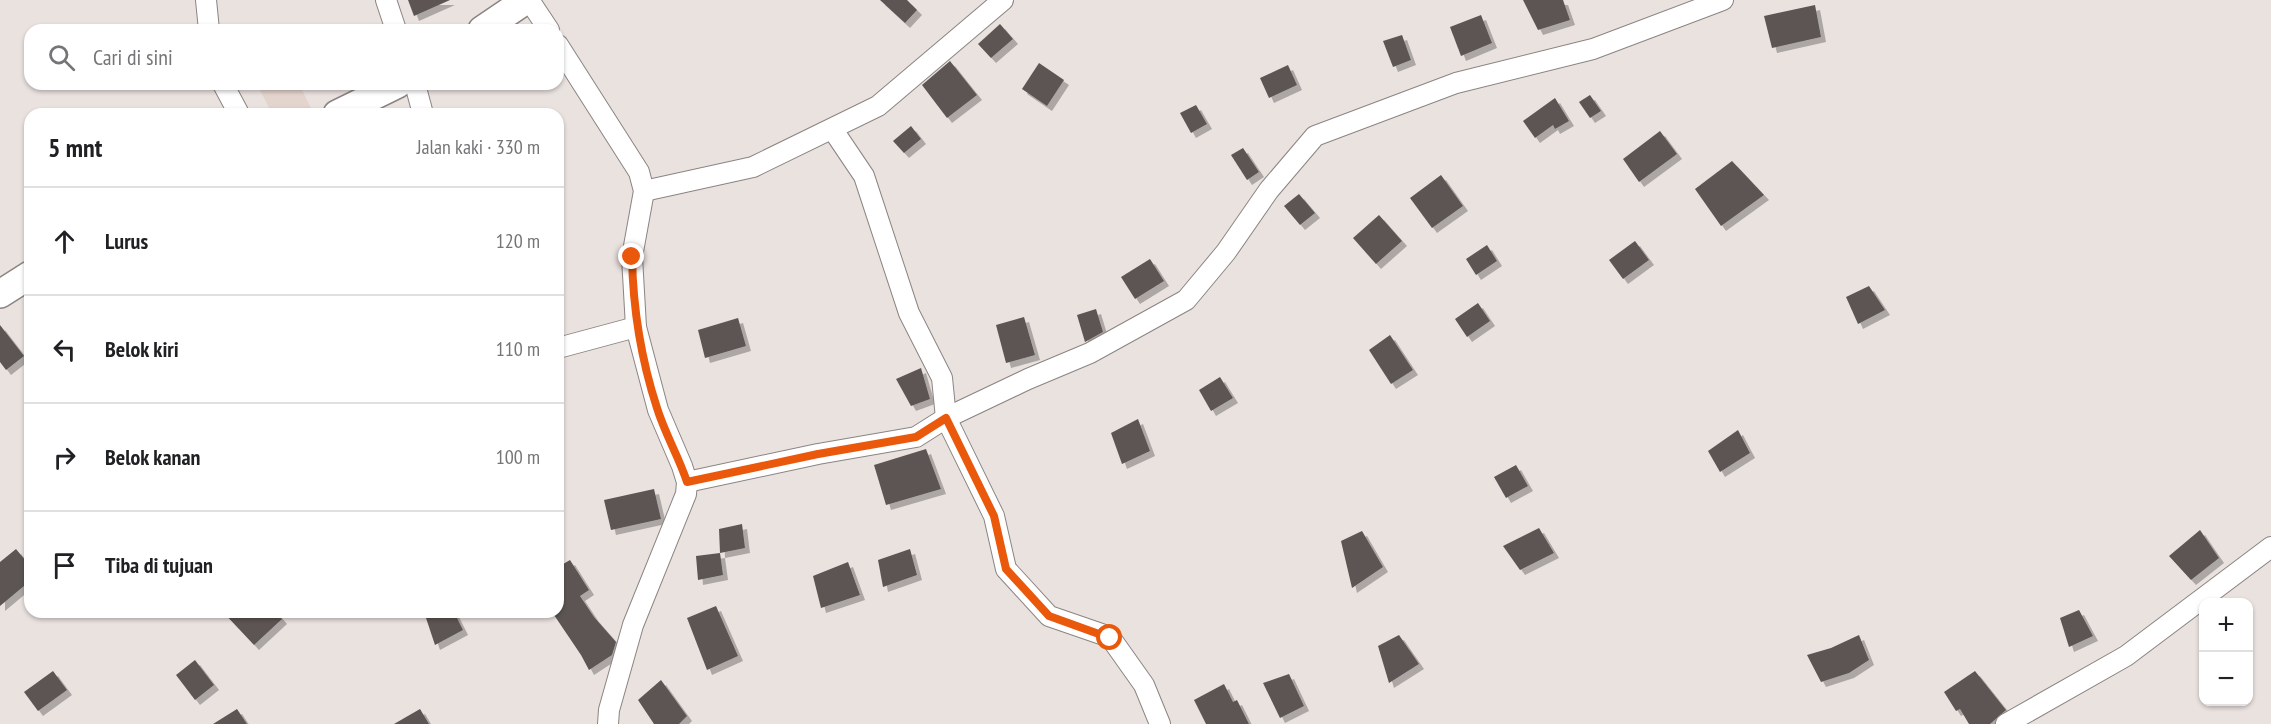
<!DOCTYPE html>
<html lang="id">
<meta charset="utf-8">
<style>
body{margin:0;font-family:"PT Sans Narrow",sans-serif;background:#f2f2f2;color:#202124}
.controls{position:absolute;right:18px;bottom:18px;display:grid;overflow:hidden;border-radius:12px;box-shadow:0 2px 4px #0004}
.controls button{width:54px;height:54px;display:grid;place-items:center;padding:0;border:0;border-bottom:2px solid #e0e0e0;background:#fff;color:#202124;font:30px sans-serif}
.stop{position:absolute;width:18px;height:18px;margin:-14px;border:4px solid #ea580c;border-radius:50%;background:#fff}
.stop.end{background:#ea580c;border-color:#fff;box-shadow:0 2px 6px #0008}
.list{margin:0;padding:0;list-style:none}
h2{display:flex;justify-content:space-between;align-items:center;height:78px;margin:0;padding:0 24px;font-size:26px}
h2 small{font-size:20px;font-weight:400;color:#757577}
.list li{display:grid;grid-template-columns:39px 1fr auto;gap:18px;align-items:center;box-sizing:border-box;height:108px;padding:0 24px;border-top:2px solid #e0e0e0}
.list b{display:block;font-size:22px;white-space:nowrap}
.list em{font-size:20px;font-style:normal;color:#757577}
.icon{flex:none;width:33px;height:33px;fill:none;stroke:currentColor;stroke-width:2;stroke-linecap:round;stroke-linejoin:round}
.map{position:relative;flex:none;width:2271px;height:724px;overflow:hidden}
.search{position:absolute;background:#fff;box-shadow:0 2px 4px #0004;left:24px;top:24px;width:540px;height:66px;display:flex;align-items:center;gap:15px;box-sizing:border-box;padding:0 21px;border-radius:18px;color:#757577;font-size:22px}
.panel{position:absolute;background:#fff;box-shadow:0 2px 4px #0004;left:24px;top:108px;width:540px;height:510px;border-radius:18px}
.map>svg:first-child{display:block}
.built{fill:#e4d4ce}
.building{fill:#5b5553;filter:url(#shadow)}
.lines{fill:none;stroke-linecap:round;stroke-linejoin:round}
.street-casing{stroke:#8b8482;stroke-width:22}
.secondary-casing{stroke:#8b8482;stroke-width:30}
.street{stroke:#fff;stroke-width:20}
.secondary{stroke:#fff;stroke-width:27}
.route{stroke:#ea580c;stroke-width:8}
</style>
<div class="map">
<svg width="2271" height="724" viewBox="0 0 2271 724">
<defs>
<filter id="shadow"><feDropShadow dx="5" dy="5" stdDeviation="0" flood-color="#0004"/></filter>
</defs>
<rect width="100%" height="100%" fill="#eae2df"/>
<polygon class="built" points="257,84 299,84 314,114 272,114"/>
<g class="building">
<polygon points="408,0 450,0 414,16"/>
<polygon points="880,0 907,0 917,10 905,23"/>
<polygon points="1523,0 1563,0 1570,20 1538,30"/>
<polygon points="1815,5 1821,37 1772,48 1764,16"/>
<polygon points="1481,15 1492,43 1461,56 1450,27"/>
<polygon points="1000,24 1013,39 991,58 978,44"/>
<polygon points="1402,35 1411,60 1393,67 1383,41"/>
<polygon points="950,61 977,95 947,118 922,85"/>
<polygon points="1039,63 1064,80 1047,106 1022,89"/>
<polygon points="1288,65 1297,85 1269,98 1260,78"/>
<polygon points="1590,95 1601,111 1590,118 1579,102"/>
<polygon points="1555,98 1569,121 1555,129 1553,125 1535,138 1523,121"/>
<polygon points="1196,105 1207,124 1191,133 1180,113"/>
<polygon points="911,126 921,139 904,153 893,141"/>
<polygon points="1660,131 1677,154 1639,182 1623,159"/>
<polygon points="1243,148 1259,172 1247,180 1231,155"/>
<polygon points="1732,161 1764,195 1721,226 1695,189"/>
<polygon points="1441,175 1463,206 1432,228 1410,198"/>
<polygon points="1299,194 1315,213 1300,225 1284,206"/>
<polygon points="1379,215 1402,241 1376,264 1353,238"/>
<polygon points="1635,241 1649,260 1623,279 1609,260"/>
<polygon points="1487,245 1497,261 1476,275 1466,259"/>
<polygon points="1150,259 1164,281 1135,299 1121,277"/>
<polygon points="1869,286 1885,310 1858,324 1846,297"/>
<polygon points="1478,303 1490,321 1467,337 1455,319"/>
<polygon points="1096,309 1103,332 1085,342 1077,315"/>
<polygon points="1024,317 1035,355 1006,363 996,325"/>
<polygon points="738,318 746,346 705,358 698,330"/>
<polygon points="0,325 24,356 6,370 0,362"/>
<polygon points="1390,335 1413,370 1391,384 1369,350"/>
<polygon points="921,368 930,399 911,406 896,379"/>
<polygon points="1220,377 1233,398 1211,411 1199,390"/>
<polygon points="1138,419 1150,451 1122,464 1111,433"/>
<polygon points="1738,430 1750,453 1720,472 1708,451"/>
<polygon points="926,449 941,489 886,505 874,465"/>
<polygon points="1516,465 1528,486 1506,498 1494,477"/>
<polygon points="654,489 661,519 611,530 604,500"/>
<polygon points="742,524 745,548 720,553 719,529"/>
<polygon points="1539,528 1554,553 1520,570 1503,546"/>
<polygon points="2200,530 2219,558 2191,580 2169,556"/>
<polygon points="1362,531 1383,567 1352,588 1341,541"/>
<polygon points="16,549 30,566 30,581 0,606 0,562"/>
<polygon points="910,549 917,575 883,587 878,560"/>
<polygon points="720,553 723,575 698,580 696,556"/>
<polygon points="570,560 589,590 580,596 594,617 616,642 612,655 589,670 581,655 552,612 558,612 558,567"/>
<polygon points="848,562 860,595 821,608 813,576"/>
<polygon points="716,606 738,656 707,670 687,618"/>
<polygon points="2079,610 2093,636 2069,647 2060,618"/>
<polygon points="223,612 276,612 282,619 254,645"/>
<polygon points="424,612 454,612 463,630 435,645"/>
<polygon points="1399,635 1419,664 1389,683 1378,646"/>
<polygon points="1859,635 1869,660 1849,673 1821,682 1807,655 1831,648"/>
<polygon points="195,660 214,685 195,700 176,675"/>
<polygon points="53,671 67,690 38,711 24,692"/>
<polygon points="1975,671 2006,710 1990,724 1969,724 1960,709 1956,711 1944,692"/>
<polygon points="1289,674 1304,706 1280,718 1263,683"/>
<polygon points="661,680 687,716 679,724 654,724 638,700"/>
<polygon points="1224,684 1233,702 1237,700 1249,724 1206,724 1194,700"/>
<polygon points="237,709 247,724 213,724"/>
<polygon points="420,709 429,724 394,724"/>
</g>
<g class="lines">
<g class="street-casing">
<g id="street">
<polyline points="206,0 209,30"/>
<polyline points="386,0 396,30"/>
<polyline points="529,0 549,30"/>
<polyline points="558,45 639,172 644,191 632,257 636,327 658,410 682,466 687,482 686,494 633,625 609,710 608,724"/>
<polyline points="223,84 239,114"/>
<polyline points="415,84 423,114"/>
<polyline points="833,130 864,176 909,313 942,378 946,418 994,516 1006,569 1049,616 1110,637 1144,685 1160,724"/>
<polyline points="644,191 753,167 878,106 1003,0"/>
<polyline points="558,348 636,327"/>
<polyline points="687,482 818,454 916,437 946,418 1028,379 1090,353 1186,300 1226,252 1269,190 1315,136 1456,83 1593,49 1723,0"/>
<polyline points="2006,724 2126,656 2271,547"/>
</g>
</g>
<g class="secondary-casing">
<g id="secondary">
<polyline points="482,30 526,0"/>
<polyline points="337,114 398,84"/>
<polyline points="0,294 30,275"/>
</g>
</g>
<use href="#street" class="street"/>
<use href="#secondary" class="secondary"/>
</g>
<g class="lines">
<path class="route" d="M 632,257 C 633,309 641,359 657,408 C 665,434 679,457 687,482 L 818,454 L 916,437 L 946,418 L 994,516 L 1006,569 L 1049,616 L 1110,638"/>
</g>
</svg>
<div class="controls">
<button>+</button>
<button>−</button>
</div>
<div class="stop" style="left:1110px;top:638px"></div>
<div class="stop end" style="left:632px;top:257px"></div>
<div class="search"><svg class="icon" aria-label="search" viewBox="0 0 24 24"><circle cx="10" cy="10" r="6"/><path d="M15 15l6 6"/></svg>Cari di sini</div>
<section class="panel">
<h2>5 mnt<small>Jalan kaki · 330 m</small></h2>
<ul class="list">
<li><svg class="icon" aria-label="ahead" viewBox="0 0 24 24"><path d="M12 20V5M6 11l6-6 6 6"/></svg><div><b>Lurus</b></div><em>120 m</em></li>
<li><svg class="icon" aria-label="left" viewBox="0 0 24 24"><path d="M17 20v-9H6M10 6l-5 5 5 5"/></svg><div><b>Belok kiri</b></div><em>110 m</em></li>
<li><svg class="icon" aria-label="right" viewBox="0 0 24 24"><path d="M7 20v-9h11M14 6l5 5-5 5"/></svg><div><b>Belok kanan</b></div><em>100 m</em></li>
<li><svg class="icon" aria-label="arrive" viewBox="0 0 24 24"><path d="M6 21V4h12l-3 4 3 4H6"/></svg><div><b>Tiba di tujuan</b></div></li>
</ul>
</section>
</div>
